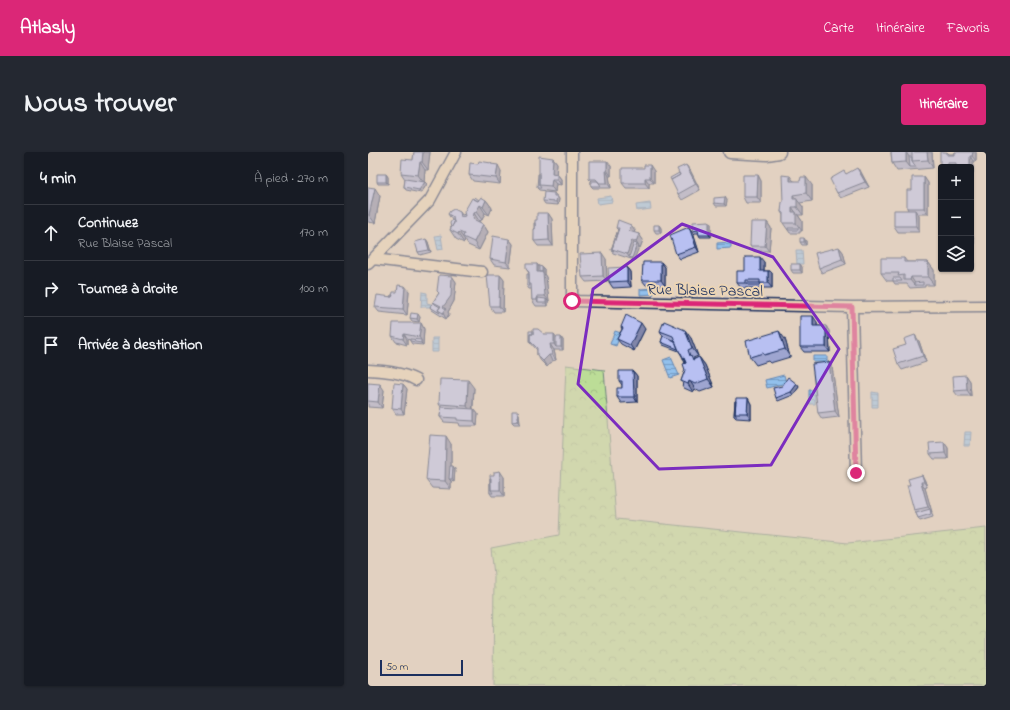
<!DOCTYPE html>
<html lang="fr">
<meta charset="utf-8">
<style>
:root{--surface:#171b24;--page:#242831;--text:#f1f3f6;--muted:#9ea1a6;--line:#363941;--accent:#db2777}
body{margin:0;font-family:"Indie Flower",sans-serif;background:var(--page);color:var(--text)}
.controls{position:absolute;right:12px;top:12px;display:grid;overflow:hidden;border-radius:4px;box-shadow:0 1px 3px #0004}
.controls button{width:36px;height:36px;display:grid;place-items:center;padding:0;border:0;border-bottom:1px solid var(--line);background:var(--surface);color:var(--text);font:20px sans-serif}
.scale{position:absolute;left:12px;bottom:10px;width:83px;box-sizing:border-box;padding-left:4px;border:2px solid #1b2f5e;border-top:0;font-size:11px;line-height:14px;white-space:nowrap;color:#1b2f5e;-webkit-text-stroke:3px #ecd5b5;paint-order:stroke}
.stop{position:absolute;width:12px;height:12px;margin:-9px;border:3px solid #db2777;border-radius:50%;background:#fff}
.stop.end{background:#db2777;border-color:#fff;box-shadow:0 1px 4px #0008}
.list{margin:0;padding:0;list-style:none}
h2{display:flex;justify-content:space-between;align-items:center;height:52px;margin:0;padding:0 16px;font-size:17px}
h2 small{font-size:13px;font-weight:400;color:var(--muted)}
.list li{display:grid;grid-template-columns:26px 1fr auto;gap:12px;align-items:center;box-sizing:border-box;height:56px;padding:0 16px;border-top:1px solid var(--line)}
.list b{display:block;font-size:15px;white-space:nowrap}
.list p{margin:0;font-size:13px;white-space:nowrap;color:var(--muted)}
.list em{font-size:13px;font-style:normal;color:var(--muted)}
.icon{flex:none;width:22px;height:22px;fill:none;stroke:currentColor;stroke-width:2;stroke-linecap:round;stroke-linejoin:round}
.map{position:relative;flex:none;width:618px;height:534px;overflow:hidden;border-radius:4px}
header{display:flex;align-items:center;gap:24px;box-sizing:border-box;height:56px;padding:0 20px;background:var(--accent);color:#fff}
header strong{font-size:19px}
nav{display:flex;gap:22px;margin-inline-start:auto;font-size:14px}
.intro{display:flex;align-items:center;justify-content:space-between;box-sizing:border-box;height:96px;padding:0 24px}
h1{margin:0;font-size:28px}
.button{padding:10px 18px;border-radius:4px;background:var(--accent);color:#fff;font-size:14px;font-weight:700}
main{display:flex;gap:24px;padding:0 24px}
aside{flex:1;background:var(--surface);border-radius:4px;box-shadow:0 1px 3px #0004}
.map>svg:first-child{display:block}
.forest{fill:url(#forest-crowns);stroke:#6c867a}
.water{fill:url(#water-rules);stroke:#6286b3}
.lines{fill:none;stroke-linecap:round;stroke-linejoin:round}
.minor-casing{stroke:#1b2f5e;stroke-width:13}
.tertiary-casing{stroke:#1b2f5e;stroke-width:15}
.minor{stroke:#ecd5b5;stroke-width:10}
.tertiary{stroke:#ecd5b5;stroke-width:12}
.wall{fill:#9ea5d0;stroke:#1b2f5e}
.shaded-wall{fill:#8186a9;stroke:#1b2f5e}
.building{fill:#b8c0f2;stroke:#1b2f5e}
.route{stroke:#db2777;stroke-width:5}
.marked{fill:none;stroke:#7b2cbf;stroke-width:3;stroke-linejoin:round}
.labels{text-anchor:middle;stroke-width:4;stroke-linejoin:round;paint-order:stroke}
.street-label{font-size:16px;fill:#1b2f5e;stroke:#ecd5b5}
</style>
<header>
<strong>Atlasly</strong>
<nav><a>Carte</a><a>Itinéraire</a><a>Favoris</a></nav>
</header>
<div class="intro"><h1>Nous trouver</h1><a class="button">Itinéraire</a></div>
<main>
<aside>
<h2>4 min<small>À pied · 270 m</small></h2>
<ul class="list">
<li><svg class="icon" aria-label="ahead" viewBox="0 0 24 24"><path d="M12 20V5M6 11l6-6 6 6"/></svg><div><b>Continuez</b><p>Rue Blaise Pascal</p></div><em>170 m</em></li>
<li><svg class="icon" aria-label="right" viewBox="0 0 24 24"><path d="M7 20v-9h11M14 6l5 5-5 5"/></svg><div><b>Tournez à droite</b></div><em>100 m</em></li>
<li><svg class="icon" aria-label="arrive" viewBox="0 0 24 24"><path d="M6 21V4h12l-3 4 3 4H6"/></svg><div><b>Arrivée à destination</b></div></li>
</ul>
</aside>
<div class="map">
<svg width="618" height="534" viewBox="0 0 618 534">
<defs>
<pattern id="forest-crowns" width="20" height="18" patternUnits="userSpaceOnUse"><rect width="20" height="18" fill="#bcdd97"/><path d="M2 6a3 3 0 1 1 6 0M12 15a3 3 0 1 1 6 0" fill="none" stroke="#a1be85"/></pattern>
<pattern id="water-rules" width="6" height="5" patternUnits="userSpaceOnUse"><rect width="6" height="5" fill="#92c0ec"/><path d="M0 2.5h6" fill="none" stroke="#769cc2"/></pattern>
</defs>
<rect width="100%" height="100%" fill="#e2d1c1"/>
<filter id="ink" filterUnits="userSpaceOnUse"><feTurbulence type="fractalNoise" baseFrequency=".025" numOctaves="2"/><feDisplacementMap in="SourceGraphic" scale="8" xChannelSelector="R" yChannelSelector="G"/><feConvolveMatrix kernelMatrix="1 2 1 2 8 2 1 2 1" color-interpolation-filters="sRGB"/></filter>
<g filter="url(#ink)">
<path class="forest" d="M198,213l38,5 12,149 232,24 138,-15v158h-493l1,-111 -3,-27 68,-13z"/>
<path class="water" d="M243,44l1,6 -14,2 -1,-6z
M282,51l1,6 -14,2 -1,-6z
M73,83l2,14 -5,1 -3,-14z
M363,90v6l-14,1v-6z
M428,98h6l1,14h-6z
M286,136v6l-14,1v-6z
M54,140l5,1v10l4,1v3h-10z
M247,179l6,2 -5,13 -6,-2z
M64,186h6v14h-6z
M445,204h14v6h-14z
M303,205l8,18 -9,3 -7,-18z
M416,223l2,8 -19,5 -2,-8z
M441,238h6v14h-6z
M504,240l6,1v14h-6z
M597,280h6l-1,14h-6z"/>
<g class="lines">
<defs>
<path id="minor" d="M204,0v149l280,6 134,-1
M5,107l109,13
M0,112l62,-64 26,-48
M484,155l4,166
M0,218c17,1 33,2 48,10"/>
<path id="tertiary" d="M362,0l37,2 12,-2"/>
</defs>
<use href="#minor" class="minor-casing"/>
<use href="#tertiary" class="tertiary-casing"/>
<use href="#minor" class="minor"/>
<use href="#tertiary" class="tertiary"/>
</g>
<path class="wall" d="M46,0h16l-2,18h-3l-1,11 3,3 -6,9 -15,-3 -2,-3 1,-8 -4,-6 12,-13z
M523,0h41l1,16 -36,3 -5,-8z
M579,0l2,2h6v-2h21v9h-3v12h-2v-6h-30v3l-1,-2z
M185,6l4,5 -1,11h1l4,5v6l-5,-1 -1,8 -16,-2 -2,-2 2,-14z
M123,11l1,2 9,6 -1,13 -27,-3 -4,-6 10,-11z
M243,14v10h-2l2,12h-18l-2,-2v-5l-2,-2z
M322,18l10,20 -18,10 -4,-6z
M492,18l9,17 -28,11 -4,-5 9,-19z
M286,19v12h-5v5h-23l-4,-5z
M18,22l2,3v7h-10l-1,-2z
M390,23l3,6v22h-15l-3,-6z
M556,25l4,6v31h-10l1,2v16h-21l-4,-6 14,-16 -1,-2 5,-18z
M426,29l18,4v16l-12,2 3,4v8h-5l4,6v10h-2v2h-10l-7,-10v-8l-2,-3 2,-10z
M0,35l12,9 -5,27 -7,-1z
M186,41l5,6 -1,6 -13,-1 -2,-3z
M111,48h7l6,8 -3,7 -4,-2 -3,7 -3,1v1l4,2 5,8 -9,18 -11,-5 -3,-5 -1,3 -8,-4 -6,-9 1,-2 1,-8 -4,-6 12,-2 2,3 3,-1z
M359,48l-1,6h-10l-2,-3z
M180,61l4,6 1,27h-15l-4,-5 1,-18 2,-3z
M399,70l4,6 -2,23h-15l-4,-5z
M343,72v13h-11l-1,-2v-2h-4l-2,-2z
M263,73l4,5 -1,3 5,1 4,6 -3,8 -2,-1 -4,13 -21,-7 -2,-3 7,-20 -2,-2z
M291,73l2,3v5h-5l-2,-3z
M321,75l4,6 6,19 -19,7 -4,-5z
M603,83l3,3v29h-3z
M58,87l2,3 3,10 -11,3 -2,-3z
M141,87l4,5 -3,23 -16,-2 -4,-6z
M438,89v4h-4l-2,-3z
M471,95l4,5 3,12 -24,9 -3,-5z
M536,106l3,4h21l6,8v15h-9v2l-15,1 -3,-4h-12l-2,-3h-6l-6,-8z
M238,107l1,22 -21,1 -4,-5z
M293,110l4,5v19l-19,-1 -4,-5z
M396,110v9h6l2,2v15h-31l-4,-5 8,-12z
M169,112l2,3h3l2,2v5l2,3 3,24h-1v5h-12l-4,-6v-11h-3l-2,-3 2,-13 -3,-4z
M432,112l2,3v6h-9l-2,-3z
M259,115l3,5 1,15 -18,1 -4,-6z
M132,123l4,5 -1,32h-9l-4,-6z
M84,124l4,6 -2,19 -6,11 1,2 -3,5 -14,-9 -2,-3 9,-14 -2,-2z
M41,139l-2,24 -28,-3 -4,-5 18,-12z
M52,165l-1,5 -7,-1 -2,-3z
M449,170v4h9l3,5 1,21h-26l-4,-5z
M53,171l3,6 -1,16 -11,-1 -2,-3v-1l-3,-1v6l-11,-3 -4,-6z
M253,175l24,2 -11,22 -13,-7 -4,-5 5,-10z
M292,179l31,7 7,18 -5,2 1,1 5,-2 6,8 9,22 -14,5 -5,-3 -2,3 -9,-4 -2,-3 1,-1 -2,-3 4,-11v-7l-2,-5 -4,-7 -16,-6 -2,-3 2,-6z
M176,182l12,3 7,3v10h-9l2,10 -4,1 -5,6 -6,-6 -4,-6v-5l-8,-9z
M417,187l5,18 -20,6 -2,-2 -12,4 -6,-8z
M551,189l7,21 -24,8 -4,-6z
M464,215l7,50 -17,2 -4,-6z
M265,219l4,5v26l-16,1 -4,-6 5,-9v-3l-3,-4z
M598,223l4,6 1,15h-13l-4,-5z
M0,231l16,7 -2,18 -14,-1z
M35,232l4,5 -3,25h-8l-4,-6z
M429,232l2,3 -6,8 -15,6 -2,-3z
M106,236l-1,21h1l4,5 -1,12h-17l-1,-3 -15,-1 -4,-5 1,-10 -2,-3z
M380,246l3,6v15l-15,-1 -2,-2 1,-15z
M151,262l1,10h-6l-2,-2z
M576,290l4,6v11h-14l-4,-5z
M83,292v22l4,3 -1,13 -3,-1v8l-19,-1 -6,-8z
M554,323l3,6 2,6 -2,1 8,29 -13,4 -6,-11 -4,-25z
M136,325v19h-12l-2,-3v-15z"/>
<path class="shaded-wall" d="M55,0h7l-2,18 -6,-8z
M538,0l5,8 -1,7 -4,-5z
M559,0h5l1,16 -5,-8z
M605,0h3v9l-4,-5z
M602,4l3,5v12l-2,-3v-3h-1z
M185,6l4,5 -1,16 -4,-6z
M239,9l4,5v10l-4,-6z
M52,10l5,8 -1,13 -6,-8z
M130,13l3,6 -1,13 -4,-6z
M282,13l4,6v12l-4,-5z
M318,13l4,5 10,20 -4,-6z
M489,16l4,5 8,14 -4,-5z
M238,18l3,6 2,12 -4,-5z
M18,22l2,3v7l-2,-2z
M189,22l4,5v6l-4,-6z
M390,23l3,6v22l-4,-6z
M422,24l6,8 -6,-3z
M438,25l6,8v16l-6,-8z
M556,25l4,6v31l-4,-6z
M277,26l4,5v5l-4,-5z
M184,27l4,5 -1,8 -4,-6z
M57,30l2,2 -6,9 -2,-3z
M7,36l5,8 -5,27 -6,-8z
M425,43l10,12v8l-6,-8 -4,-8z
M189,44l2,3 -1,6 -2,-3z
M357,45l2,3 -1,6 -2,-2z
M118,48l6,8 -3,7 -6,-8z
M112,53l5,8 -3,7 -6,-8z
M424,55l10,14v10l-6,-8 -4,-11z
M547,58l4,6v16l-3,-6z
M106,61l5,8 -1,6 -9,-6z
M180,61l4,6 1,27 -4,-6z
M341,69l2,3v13l-2,-2z
M399,70l4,6 -2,23 -4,-5z
M115,72l5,8 -9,18 -5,-8z
M263,73l4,5 -2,7 -4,-6z
M291,73l2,3v5l-2,-3z
M321,75l4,6 6,19 -3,-5z
M91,80l6,8 -1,3 -6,-9z
M271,82l4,6 -3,8 -4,-6z
M604,83l2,3v29l-3,-4v-26z
M436,86l2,3v4l-2,-3z
M58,87l2,3 3,10 -2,-2z
M141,87l4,5 -3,23 -4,-5z
M264,88l4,6 -7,11 -2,-3z
M269,92l2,3 -5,13 -2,-2z
M471,95l4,5 3,12 -4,-5z
M234,101l4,6 1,22 -4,-5z
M392,105l4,5v11l-4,-2z
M293,110l4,5v19l-4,-6z
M560,110l6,8v15l-6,-8z
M169,112l4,5v6l-4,-3z
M432,112l2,3v6l-2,-3z
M174,115l2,2v5l2,3 3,24 -4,-5 -3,-21z
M259,115l3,5 1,15 -4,-6z
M400,119h2l2,2v15l-4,-5z
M132,123l4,5 -1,32 -4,-6z
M84,124l4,6 -2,19 -6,11 1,2 -3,5 -3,-6v-6z
M543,125l5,8h-2l-4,-5z
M37,134l4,5 -2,24 -4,-6z
M169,144l3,5 -2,2 -1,-3z
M178,147l2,2v5l-2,-3z
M50,162l2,3 -1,5 -2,-3z
M445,164l4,6v9l-4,-5z
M53,171l3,6 -1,16 -2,-2v-3l-2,-3z
M273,171l4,6 -11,22 -4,-6z
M458,174l3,5 1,21 -4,-5z
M317,178l6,8 7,18 -6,-8z
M411,179l6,8 5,18 -5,-8z
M36,182l3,5v6l-4,-6z
M186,182l4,5 -2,8 -2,-3z
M547,183l4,6 7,21 -3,-6z
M193,185l2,3v10l-2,-3z
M182,192l4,6 2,10 -4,-5z
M181,203l3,6 -5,6 -4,-6z
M331,205l6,8 9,22 -6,-8z
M461,210l3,5 7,50 -4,-6z
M265,219l4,5v26l-3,-5z
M598,223l4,6 1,15 -4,-6z
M323,226l-1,3 5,8 -2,3 -5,-8z
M100,228l6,8 -2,26 -5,-8z
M12,232l4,6 -2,18 -4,-6z
M35,232l4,5 -3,25 -3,-5z
M429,232l2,3 -6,8 -2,-3z
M380,246l3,6v15l-4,-6z
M106,257l4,5 -1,12 -3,-5z
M150,259l1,3 1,10 -2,-3z
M78,284l5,8v35h-2l2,2v8l-6,-8z
M576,290l4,6v11l-3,-6z
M85,314l2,3 -1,13 -2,-3z
M132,319l4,6v19l-4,-6z
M554,323l3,6 2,6 -3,-5z
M553,330l4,6 7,24 -4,-5z"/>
<path class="building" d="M46,0h9l-1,10h-2l-2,13 -17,-2 1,-14 11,1z
M523,0h15v10l-14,1z
M544,0h15l1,8 -16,1z
M572,0h7v3h8v-3h18l-1,4h-2v11h-14v-4h-8v4h-7v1h-1z
M171,4l14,2 -1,15 5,1v5h-5l-1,7 -12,-1z
M541,5h3v4l4,6h-6z
M111,9l12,2v1l7,1 -2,13 -27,-3 1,-12 8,1z
M221,9h18v9h-1l1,13h-8l-3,-4h-7z
M276,13h6v13h-5v5h-23v-15h22z
M318,13l10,19 -18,10 -7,-14 9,-5 -3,-6z
M582,14h6v1h-6z
M489,16l8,14 -28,11 -7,-14 14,-8 2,3z
M311,21l1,2 -9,5 -1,-2z
M9,22h9v8h-9z
M170,22h1v11l2,3h-4z
M375,23h15l-1,22h-14z
M414,23l8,1v5h10l1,-4h5v16l-13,2v4h4v8h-5v5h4v11h-13v-10l-2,-1 1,-10h1z
M544,25h12v31h-17v-18h5z
M37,27l20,3 -6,8 -15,-3z
M223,29h7l3,5h-10z
M0,35l7,1 -6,27h-1z
M176,40l10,1v3h3l-1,6 -13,-1z
M107,45l4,3 -1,1 -4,-2z
M113,45l5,3 -3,7 -3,-2 -4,7 -2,1 -1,6 10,5 -9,18 -11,-5 1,-3 -5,-2 -1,2 -8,-4 4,-7 -1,-6 -5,-3 2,-3 4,-2 6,3 1,5 4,-1 -1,-4 8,-14 6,3z
M357,45l-1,7 -10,-1v-5z
M526,58h21l1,16h-22z
M169,61h11l1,27 -15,1v-12h1v-9h2z
M84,68l2,1v2l-3,5 -1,-5z
M250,68l13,5 -2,6 10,3 -3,8 -4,-2 -5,14 -15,-5 7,-21h-3z
M341,69v14h-10l-1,-5 -5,1v-9z
M383,70h16l-2,24h-15z
M166,71h1v6h-1z
M286,73h5v5h-5z
M321,75l7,20 -20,7 -6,-19z
M420,76h10v2h-10z
M250,78l-6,19 2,2 -3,-1z
M125,84l16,3 -3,23 -16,-3z
M432,86h4v4h-4z
M58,87l3,11 -11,2 -3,-10z
M266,91l3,1 -5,14 -3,-1z
M471,95l3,12 -23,9 -4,-15z
M234,101l1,23 -21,1 -2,-23z
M377,105h15v14h8v12h-8v-3h-14v3h-9v-12h8z
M513,106h23v4h24v15h-17l-1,3h-6v-5l-6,1 1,-3h-18z
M275,110h18v18h-19z
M158,112h11v8h6l2,24h-8v4h-5l-1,-16h-2v-12l-3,-3z
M423,112h9v6h-9z
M171,114l3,1v5h-3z
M259,115v14l-18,1 -1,-14z
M159,122h2v10l1,2h-3z
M71,123l13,1 -1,20 -8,11 3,2 -3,4 -5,-3 3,-4 -8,-4 6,-9 -2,-2z
M119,123h13l-1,31h-9z
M525,126h7l2,3h-9z
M555,130v3h-9v-2z
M379,131h13l1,2h-13z
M30,133l7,1 -2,23 -28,-2 2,-12 15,2 1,-5h4z
M23,143h2l-1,2h-2z
M170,146l8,1v4h-8z
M66,150l1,2 5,3 -2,3 2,3 -10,-6z
M43,161l7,1 -1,5 -7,-1z
M258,163l15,8 -11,22 -13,-6 6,-11 -2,-1z
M432,164h13v10h13v21h-26z
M296,169l21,9 7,18 -4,2 2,6 1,-1 2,5 6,-3 9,22 -13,5 -6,-3 -1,3 -7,-3 4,-11 -2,-6 3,-1 -5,-10h-1l-7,-17 -13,-5z
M25,171h28l-2,14 -15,-3 -1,5 -11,-3z
M165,177h5l6,5h10v10h-4l2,11h-3l-6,6 -6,-6v-7l-7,-7v-7h3z
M161,179h4v3h-3v7l1,3 -2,-3z
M411,179l6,18 -21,6 -1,-2 -13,4 -4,-16z
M547,183l8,21 -25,8 -5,-15 13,-4 -2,-6z
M295,184l12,5 3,8 -17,-7z
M188,185h5v10h-5z
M42,187l11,1v3l-11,-2z
M315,206h1l2,5h-1z
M461,210l6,49 -17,2 -6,-49z
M251,219h14l1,26h-17v-9h5v-7h-3z
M598,223l1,15 -13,1 -1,-15z
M420,225l9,7 -6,8 -15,6 -3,-10 9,-2z
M72,227l28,1 -1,26 -28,-2z
M0,231l12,1 -2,18 -10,-1z
M26,231l9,1 -2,25 -9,-1z
M368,246h12l-1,15h-12z
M367,249h1l-1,12 2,3h-3z
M73,255l33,2v12l-17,-1v-2l-17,-1z
M144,259h6v10l-6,1z
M62,283l16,1 -1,45 -19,-1z
M576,290l1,11 -15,1 -1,-11z
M82,314h3l-1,13h-3z
M132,319v19h-9l-1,-15h4v-3z
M554,323l2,7h-3l7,25 -14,3 -7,-25h3l-2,-6z
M122,326h1v12l2,3h-3z
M562,357l1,5 -13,4 -2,-5z"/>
</g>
<g class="lines" filter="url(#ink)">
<path class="route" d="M204,149l280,6 4,166"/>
</g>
<path d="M0 0H618V534H0ZM314,72l91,33 66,92 -68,116 -112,4 -81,-85 15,-95z" fill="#e2d1c1" fill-opacity=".55" fill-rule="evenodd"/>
<path class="marked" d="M314,72l91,33 66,92 -68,116 -112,4 -81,-85 15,-95z"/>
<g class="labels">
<g class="street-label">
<text transform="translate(337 137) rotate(1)" y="6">Rue Blaise Pascal</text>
</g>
</g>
</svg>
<div class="controls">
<button>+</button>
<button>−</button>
<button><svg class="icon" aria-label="layers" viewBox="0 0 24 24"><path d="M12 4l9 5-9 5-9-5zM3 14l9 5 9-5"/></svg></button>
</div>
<div class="scale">50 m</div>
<div class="stop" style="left:204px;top:149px"></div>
<div class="stop end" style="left:488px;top:321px"></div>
</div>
</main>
